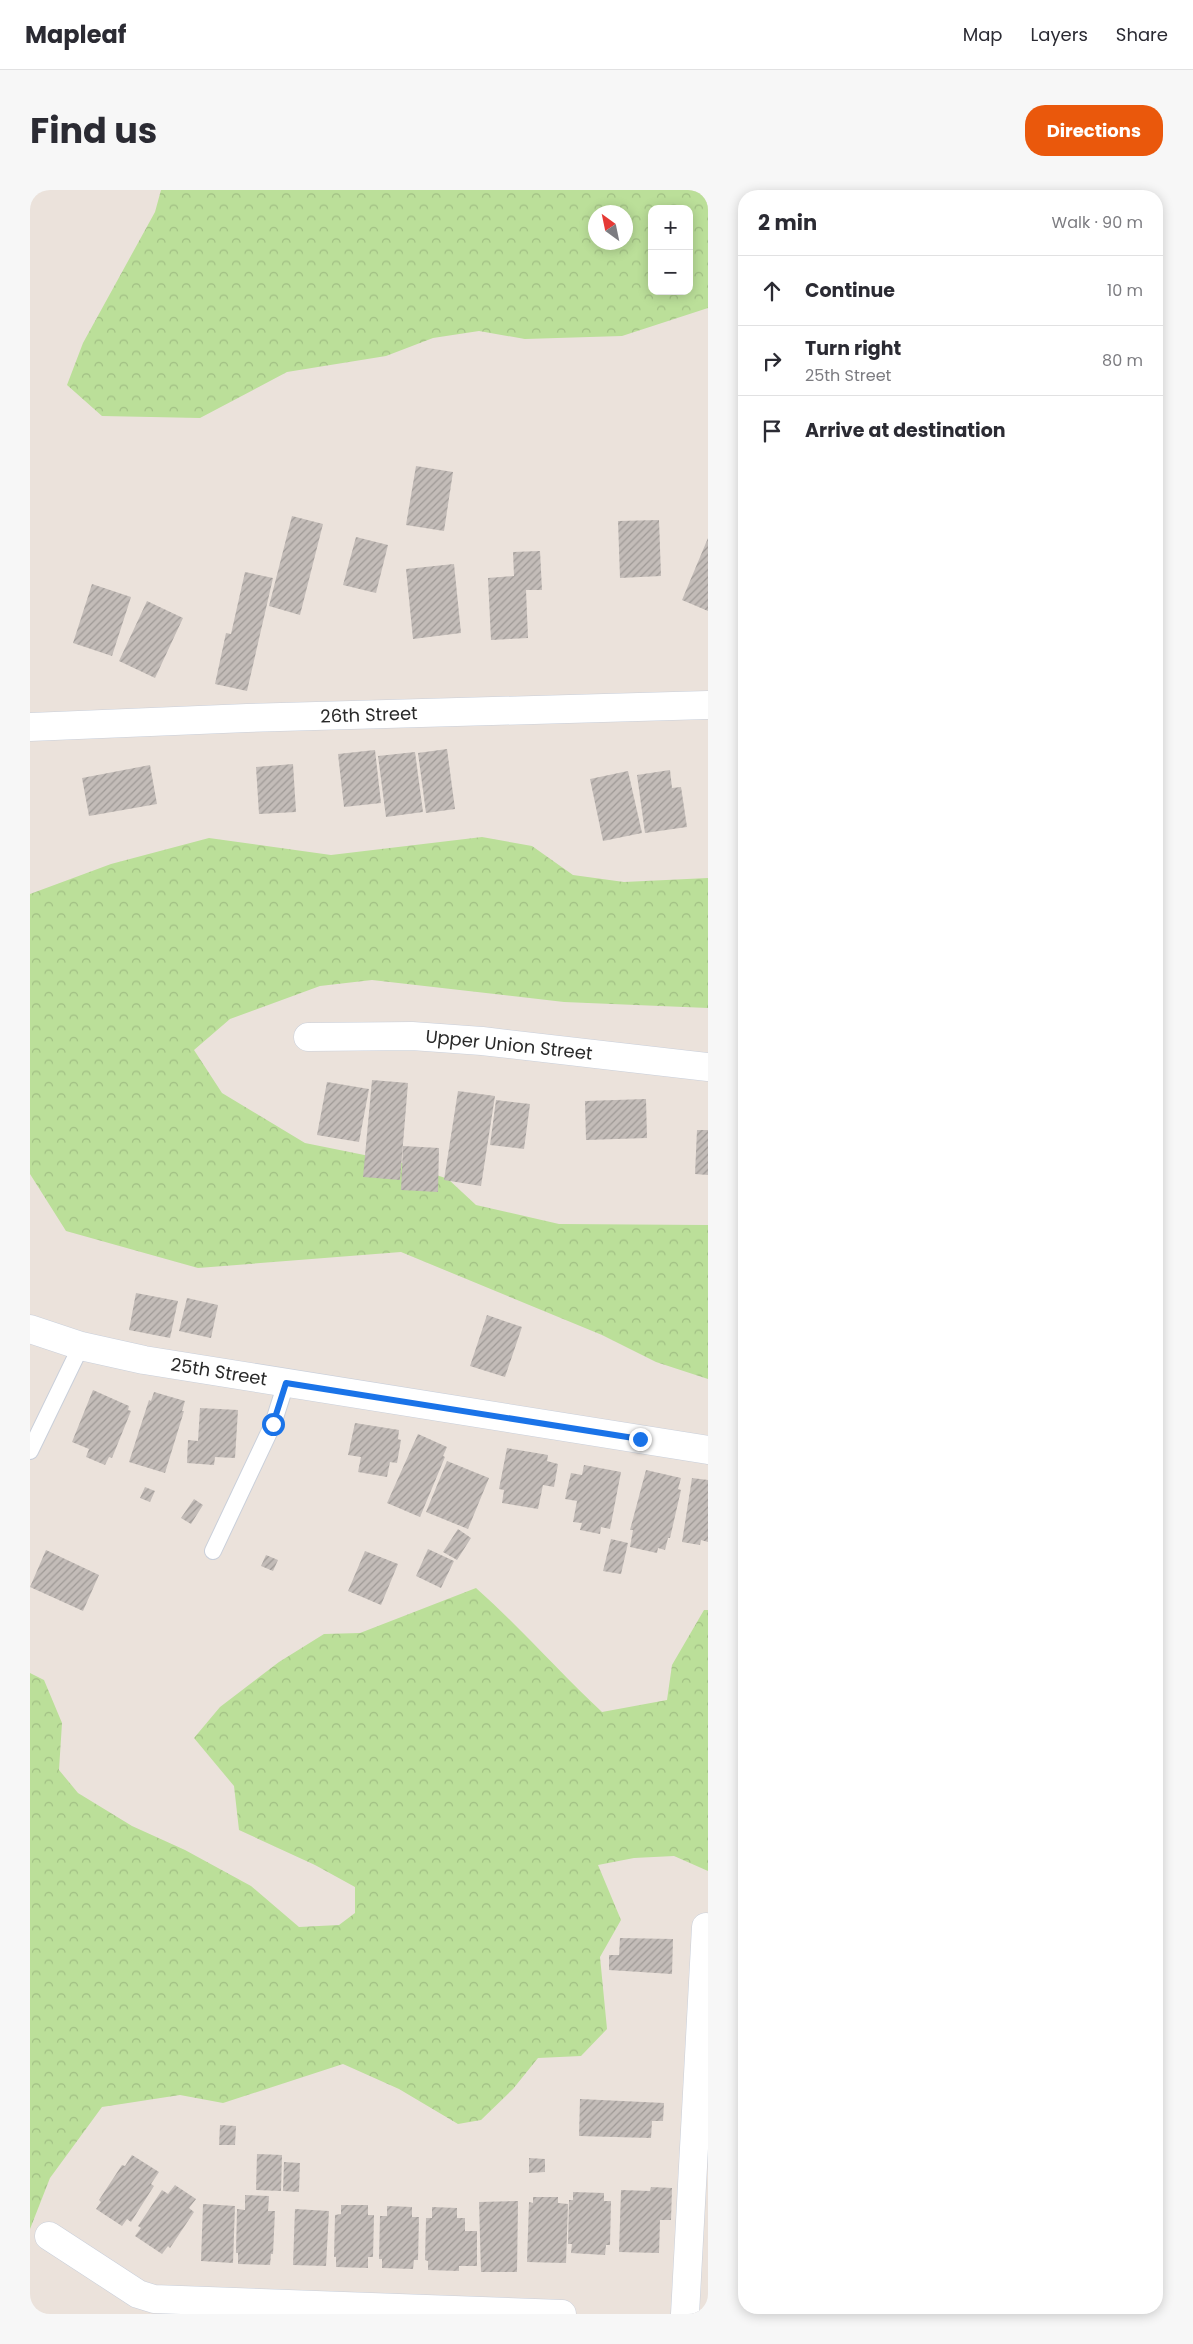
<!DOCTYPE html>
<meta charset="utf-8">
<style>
:root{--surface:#fff;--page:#f7f7f7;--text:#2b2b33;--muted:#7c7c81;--line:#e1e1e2;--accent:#ea580c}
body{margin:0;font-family:Poppins,sans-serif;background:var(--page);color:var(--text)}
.controls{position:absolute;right:15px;top:15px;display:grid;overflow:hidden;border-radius:10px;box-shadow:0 2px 12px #0003}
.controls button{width:45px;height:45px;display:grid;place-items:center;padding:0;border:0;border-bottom:1px solid var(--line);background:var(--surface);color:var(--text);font:25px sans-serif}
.compass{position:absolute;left:558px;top:15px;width:45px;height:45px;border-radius:50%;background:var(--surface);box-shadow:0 2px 12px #0003;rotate:327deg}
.stop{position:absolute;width:15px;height:15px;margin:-11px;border:4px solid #1a73e8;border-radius:50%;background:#fff}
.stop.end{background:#1a73e8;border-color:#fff;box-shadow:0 1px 5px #0008}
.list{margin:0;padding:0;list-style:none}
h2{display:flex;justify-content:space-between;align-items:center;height:65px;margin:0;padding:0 20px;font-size:21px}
h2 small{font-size:16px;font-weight:400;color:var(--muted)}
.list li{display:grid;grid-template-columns:32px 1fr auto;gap:15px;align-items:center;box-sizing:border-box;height:70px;padding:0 20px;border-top:1px solid var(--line)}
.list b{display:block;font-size:19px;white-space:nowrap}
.list p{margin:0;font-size:16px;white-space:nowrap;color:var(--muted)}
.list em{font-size:16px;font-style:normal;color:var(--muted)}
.icon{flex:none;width:28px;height:28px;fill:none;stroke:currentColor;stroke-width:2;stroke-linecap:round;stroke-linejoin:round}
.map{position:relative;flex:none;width:678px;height:2124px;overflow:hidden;border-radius:20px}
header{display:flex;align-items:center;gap:30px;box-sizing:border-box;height:70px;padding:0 25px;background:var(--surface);border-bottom:1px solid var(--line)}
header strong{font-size:24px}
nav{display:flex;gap:28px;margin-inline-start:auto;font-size:18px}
.intro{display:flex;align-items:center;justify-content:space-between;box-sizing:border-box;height:120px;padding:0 30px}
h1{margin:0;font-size:35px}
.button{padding:12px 22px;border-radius:20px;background:var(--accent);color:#fff;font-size:18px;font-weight:700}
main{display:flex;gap:30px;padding:0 30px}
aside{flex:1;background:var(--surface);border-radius:20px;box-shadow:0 2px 12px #0003}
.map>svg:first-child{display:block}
.forest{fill:url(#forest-crowns);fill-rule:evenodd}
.building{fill:url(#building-hatch)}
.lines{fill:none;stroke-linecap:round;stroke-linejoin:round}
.service-casing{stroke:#c9cfda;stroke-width:18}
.minor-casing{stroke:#c9cfda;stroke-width:29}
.service{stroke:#fff;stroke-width:16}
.minor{stroke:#fff;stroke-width:28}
.route{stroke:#1a73e8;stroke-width:6}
.labels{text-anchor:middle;stroke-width:4.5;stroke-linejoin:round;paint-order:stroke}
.street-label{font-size:18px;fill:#292929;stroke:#fff}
</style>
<header>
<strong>Mapleaf</strong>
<nav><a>Map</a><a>Layers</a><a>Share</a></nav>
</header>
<div class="intro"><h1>Find us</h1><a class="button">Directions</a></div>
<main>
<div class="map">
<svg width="678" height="2124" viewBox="0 0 678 2124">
<defs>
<pattern id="forest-crowns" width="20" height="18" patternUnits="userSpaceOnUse" patternTransform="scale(1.25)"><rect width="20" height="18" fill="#bbdf99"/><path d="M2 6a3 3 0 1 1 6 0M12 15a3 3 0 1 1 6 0" fill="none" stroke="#a1bf84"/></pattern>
<pattern id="building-hatch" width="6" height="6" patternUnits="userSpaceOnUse" patternTransform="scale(1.25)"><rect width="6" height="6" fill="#c3bcb8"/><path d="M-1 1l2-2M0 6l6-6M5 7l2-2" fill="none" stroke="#9e9996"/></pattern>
</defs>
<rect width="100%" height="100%" fill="#ebe2db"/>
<path class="forest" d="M131,0h547v118l-86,28 -97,3 -46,-8 -46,7 -47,18 -99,16 -87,46 -98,-2 -35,-31 16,-42 72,-131zM622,19h37v82h-37zM566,22h30v30h-30z
M452,647l50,9 41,29 51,7 84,-4v130l-144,-6 -192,-22 -52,6 -90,33 -36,31 28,43 83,50 94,19 49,17 28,26 83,19 149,1v154l-52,-17 -54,-27 -201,-83 -203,16 -132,-37 -36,-57v-280l81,-30 98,-26 122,17z
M446,1398c44,39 83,84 126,124l65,-12 5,-35 32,-55h4v261l-34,-15 -40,2 -36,7 23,55 -21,37 7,72 -26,27 -43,2 -25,31 -32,31 -23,4 -59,-35 -56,-25 -120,39 -43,-8 -78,12 -52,71 -20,51v-556l14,7 18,43 -3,47 19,23 54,33 53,24 66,36 48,41 40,-2 16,-12v-26l-40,-22 -76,-35 -5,-44 -40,-48 26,-31 59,-45 45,-28 36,-1z"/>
<path class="building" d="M386,276l37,6 -9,59 -38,-6z
M262,326l31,8 -23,91 -31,-9z
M629,330l2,56 -41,2 -2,-57z
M326,347l32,8 -12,48 -33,-8z
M678,348v73l-26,-11z
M510,361l2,39h-16l2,48 -37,2 -3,-62 26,-2 -1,-24z
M424,374l7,69 -48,6 -7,-70z
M215,382l28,6 -26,113 -32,-7 11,-51 5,1z
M62,394l39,13 -19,59 -39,-13z
M117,411l36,17 -28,60 -36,-17z
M417,559l8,60 -29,4 -8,-60z
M345,560l6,53 -37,4 -6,-53z
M385,562l8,60 -37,5 -8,-61z
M263,574l3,48 -37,2 -3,-47z
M120,575l7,39 -68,12 -7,-38z
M640,580l2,18 9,-1 6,40 -42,6 -8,-58z
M598,581l14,62 -39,8 -13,-62z
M342,890l36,3 -8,97 -37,-3z
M297,892l42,7 -10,53 -42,-7z
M428,901l37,5 -14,90 -37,-6z
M616,909l1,39 -61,2 -1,-39z
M466,910l34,4 -6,45 -34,-4z
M667,940h11v45l-13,-1z
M373,956l36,2 -1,44 -37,-2z
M106,1103l42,8 -8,37 -41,-8z
M157,1108l31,7 -7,33 -32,-7z
M457,1125l35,12 -17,50 -35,-11z
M63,1200l36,16 -1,4 3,1 -19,47 -3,-1 -4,8 -19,-8 3,-8 -17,-7z
M124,1202l31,9 -3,10h2l-19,62 -36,-11 20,-62 2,1z
M170,1218l38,2 -3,48 -20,-1 -1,8 -27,-2 1,-23 10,1z
M325,1233l44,7 -1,9 3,1 -4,23 -7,-1 -3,15 -29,-5 3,-15 -13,-2z
M388,1244l29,13 -4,9 2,1 -25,60 -33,-14z
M477,1258l41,7 -1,6 11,3 -4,23 -11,-2 -5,24 -36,-6 2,-13 -5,-1z
M417,1271l42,17 -21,51 -42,-17z
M554,1275l37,7 -11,57 -9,-2 -1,7 -20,-4 2,-7 -9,-1 4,-21 -12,-2 6,-26 11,2z
M616,1280l35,8 -3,11 3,1 -11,48h-2l-3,12 -7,-2 -1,5 -27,-6 3,-17h-3z
M662,1288l16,2v62l-7,-2 -1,5 -18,-3z
M115,1297l10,4 -5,11 -10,-4z
M164,1309l9,6 -12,19 -10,-6z
M428,1339l13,9 -14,22 -14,-8z
M581,1349l17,4 -7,31 -18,-3z
M398,1359l26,12 -13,27 -25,-12z
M16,1360l53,25 -16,36 -53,-24z
M335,1361l33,13 -17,41 -33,-14z
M236,1365l12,5 -5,11 -12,-5z
M590,1748l53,1 -1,35 -63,-4v-15h10z
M550,1909l84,4 -1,18h-11l-1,17 -72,-2z
M190,1935l16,1 -1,19h-16z
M227,1964l25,1 -1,36 -25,-1z
M102,1965l27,17 -8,12 3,2 -23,36 -4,-3 -5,7 -26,-17 5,-7 -2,-2 23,-35 3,1z
M499,1968l16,1v13l-16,1z
M254,1972l16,1 -1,29 -16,-1z
M145,1995l21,14 -7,9 5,4 -24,36 -2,-2 -6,8 -27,-18 6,-8 -3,-2 24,-36 6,4z
M621,1997l21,1 -1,32h-11l-1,33 -40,-1 2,-62 29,1z
M543,2002l31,1v8h7l-1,44h-4l-1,10 -34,-2 1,-9h-4l1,-44h4z
M215,2005l24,1 -1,15h7l-2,43h-2l-1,11 -32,-1v-11h-2l1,-44 8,1z
M503,2007h25v6l10,1 -2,59 -39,-1 2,-60 4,1z
M488,2011l-1,71h-36l-2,-70z
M173,2014l32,2 -2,57 -32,-2z
M311,2015h27v10h6l-1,42h-5v11l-32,-1v-10h-2l1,-42 6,-1z
M357,2016l25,1v10h7l-1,43h-4l-1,9 -31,-1v-9h-3l1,-43h7z
M402,2017l25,1v10h8v13h12v35h-18v5l-31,-1v-9l-3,-1 1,-42h6z
M265,2019l34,2 -3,55 -33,-1z"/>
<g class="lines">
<defs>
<path id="service" d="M0,1261l51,-105
M183,1361l60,-127 13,-41"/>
<path id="minor" d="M0,537l217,-9 461,-13
M278,847l104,-1 70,5 226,26
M0,1139l51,17 63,14 564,90
M19,2046l89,58 16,5 408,15
M655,2124l21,-387"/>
</defs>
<use href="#service" class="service-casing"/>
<use href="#minor" class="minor-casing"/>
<use href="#service" class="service"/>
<use href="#minor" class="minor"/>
</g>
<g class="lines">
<path class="route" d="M243,1234l13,-41 354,56"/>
</g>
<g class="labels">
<g class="street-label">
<text transform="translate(339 525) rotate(-2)" y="6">26th Street</text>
<text transform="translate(479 855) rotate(6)" y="6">Upper Union Street</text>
<text transform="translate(189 1182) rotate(9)" y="6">25th Street</text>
</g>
</g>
</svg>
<div class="controls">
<button>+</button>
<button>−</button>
</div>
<svg class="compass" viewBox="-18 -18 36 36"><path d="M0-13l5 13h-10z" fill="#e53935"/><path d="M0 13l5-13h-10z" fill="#7c7c81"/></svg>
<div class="stop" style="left:243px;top:1234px"></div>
<div class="stop end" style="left:610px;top:1249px"></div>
</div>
<aside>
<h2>2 min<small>Walk · 90 m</small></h2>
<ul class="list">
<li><svg class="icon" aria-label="ahead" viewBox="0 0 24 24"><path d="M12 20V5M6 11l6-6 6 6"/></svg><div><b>Continue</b></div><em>10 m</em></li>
<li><svg class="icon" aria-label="right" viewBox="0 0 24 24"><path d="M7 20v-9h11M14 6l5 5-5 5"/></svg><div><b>Turn right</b><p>25th Street</p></div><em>80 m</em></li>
<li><svg class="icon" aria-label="arrive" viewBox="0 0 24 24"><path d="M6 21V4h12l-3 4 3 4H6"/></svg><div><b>Arrive at destination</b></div></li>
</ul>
</aside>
</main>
